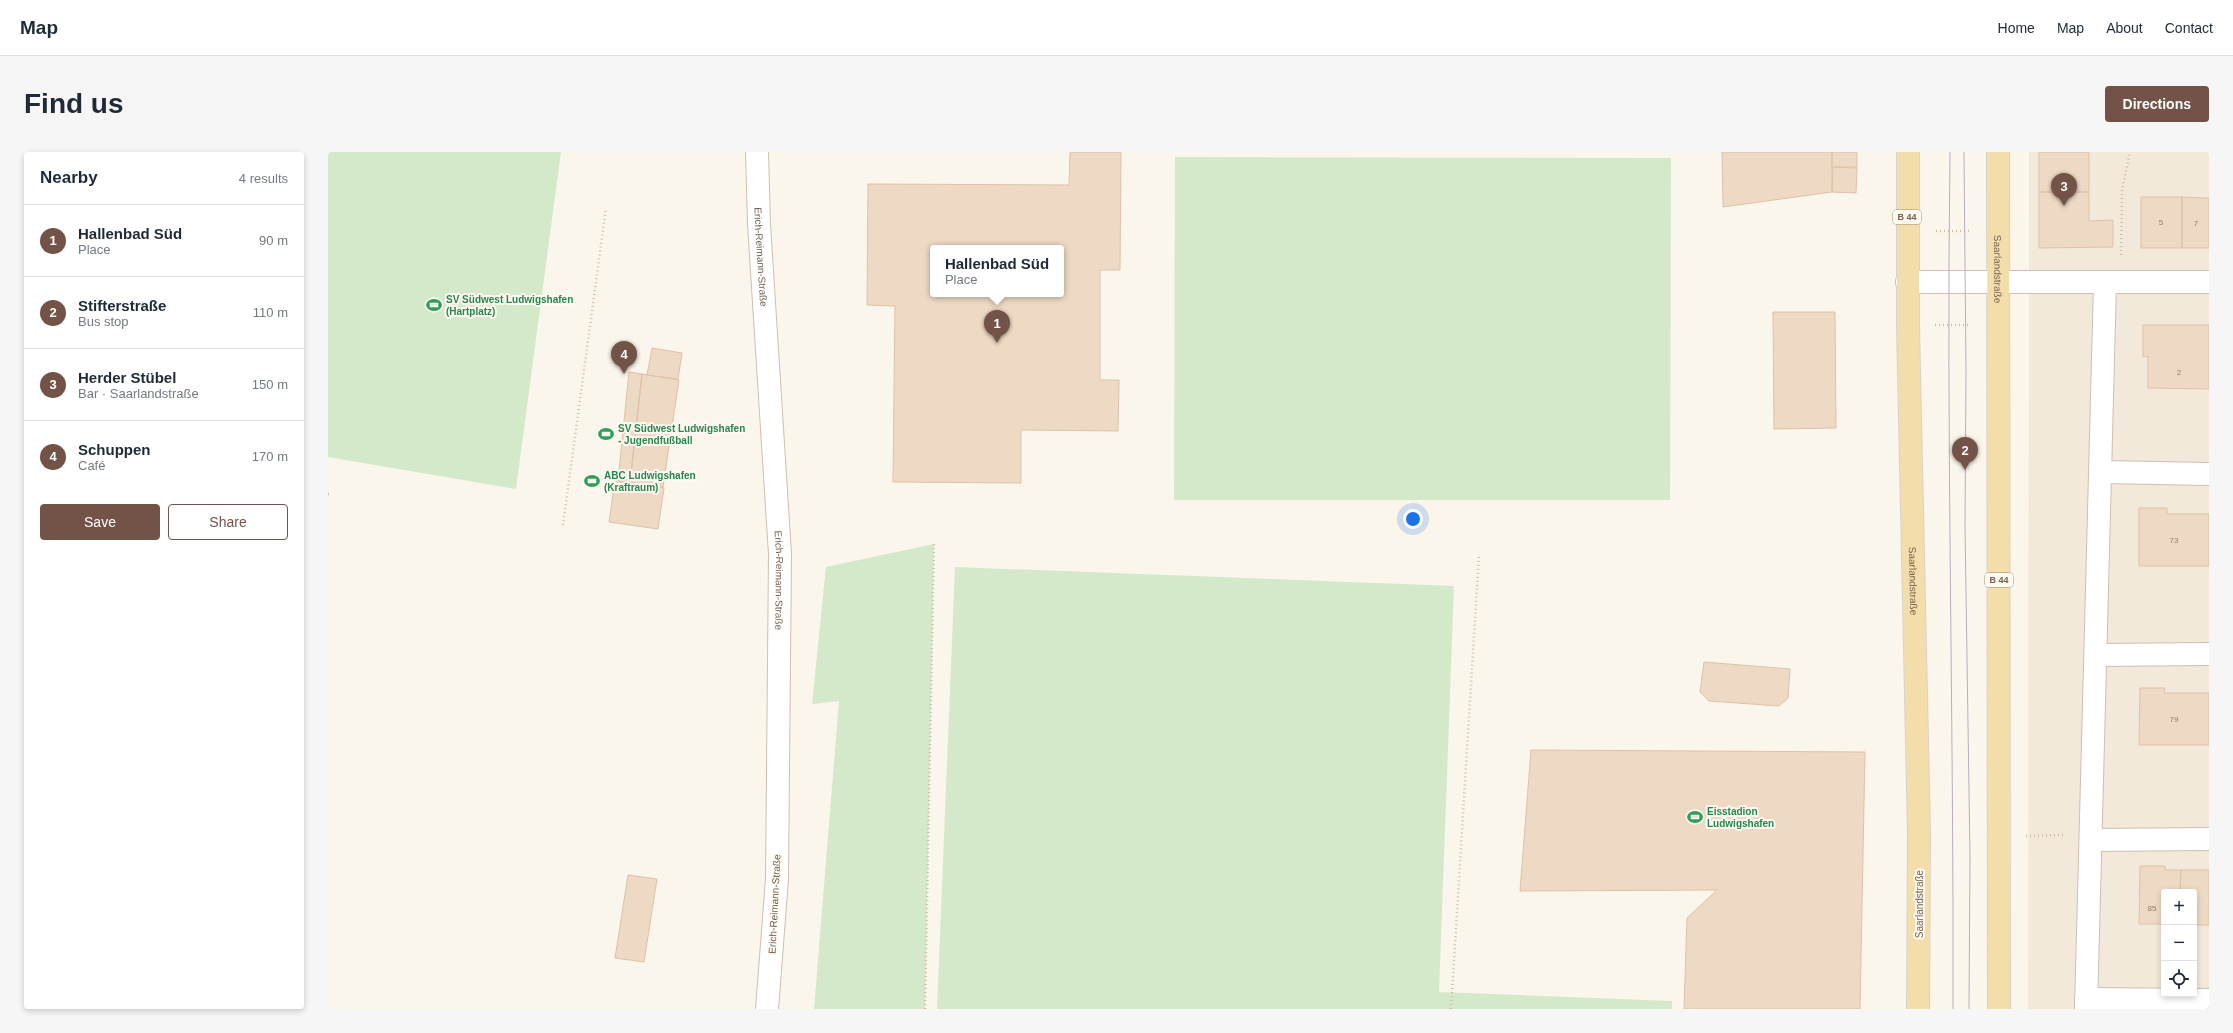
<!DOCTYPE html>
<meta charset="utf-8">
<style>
:root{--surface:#fff;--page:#f6f6f7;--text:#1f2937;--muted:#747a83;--line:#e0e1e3;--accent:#735248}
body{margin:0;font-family:Helvetica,sans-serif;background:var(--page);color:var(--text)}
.controls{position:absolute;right:12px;bottom:12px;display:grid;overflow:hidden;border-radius:4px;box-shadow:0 2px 6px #0003}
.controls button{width:36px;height:36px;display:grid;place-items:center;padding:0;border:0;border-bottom:1px solid var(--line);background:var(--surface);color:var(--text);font:20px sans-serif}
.you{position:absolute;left:1085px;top:367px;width:14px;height:14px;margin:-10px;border:3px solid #fff;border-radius:50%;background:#1a73e8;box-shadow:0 0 0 6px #1a73e833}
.badge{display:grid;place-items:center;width:26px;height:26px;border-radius:50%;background:var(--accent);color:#fff;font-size:13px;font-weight:700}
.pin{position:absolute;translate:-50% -33px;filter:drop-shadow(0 1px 2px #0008)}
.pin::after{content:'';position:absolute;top:21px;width:14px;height:12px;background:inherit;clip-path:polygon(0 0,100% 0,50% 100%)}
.popup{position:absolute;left:602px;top:93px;width:134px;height:52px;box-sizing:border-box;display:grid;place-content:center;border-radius:4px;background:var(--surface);filter:drop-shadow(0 1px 3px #0005);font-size:13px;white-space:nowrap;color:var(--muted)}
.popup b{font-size:15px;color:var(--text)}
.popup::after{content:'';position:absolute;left:50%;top:100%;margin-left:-8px;border:8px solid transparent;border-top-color:var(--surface)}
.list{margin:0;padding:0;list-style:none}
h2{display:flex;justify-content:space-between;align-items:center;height:52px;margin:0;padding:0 16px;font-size:17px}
h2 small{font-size:13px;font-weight:400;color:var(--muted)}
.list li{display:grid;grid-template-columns:26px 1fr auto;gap:12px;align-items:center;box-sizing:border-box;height:72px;padding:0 16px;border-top:1px solid var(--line)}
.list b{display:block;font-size:15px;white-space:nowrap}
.list p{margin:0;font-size:13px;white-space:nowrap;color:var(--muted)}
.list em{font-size:13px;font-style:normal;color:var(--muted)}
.actions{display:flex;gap:8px;padding:12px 16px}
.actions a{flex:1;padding:9px 0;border:1px solid var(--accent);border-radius:4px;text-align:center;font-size:14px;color:var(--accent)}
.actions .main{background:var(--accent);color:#fff}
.icon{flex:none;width:22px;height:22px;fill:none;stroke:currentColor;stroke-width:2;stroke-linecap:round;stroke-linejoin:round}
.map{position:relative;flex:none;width:1881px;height:857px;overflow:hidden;border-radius:4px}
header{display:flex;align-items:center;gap:24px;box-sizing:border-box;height:56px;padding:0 20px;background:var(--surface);border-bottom:1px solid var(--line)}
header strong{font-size:19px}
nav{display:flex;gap:22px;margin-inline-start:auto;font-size:14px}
.intro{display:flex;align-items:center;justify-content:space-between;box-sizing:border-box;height:96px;padding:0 24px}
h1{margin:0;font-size:28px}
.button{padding:10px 18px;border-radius:4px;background:var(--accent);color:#fff;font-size:14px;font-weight:700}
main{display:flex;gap:24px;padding:0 24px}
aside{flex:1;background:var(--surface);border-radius:4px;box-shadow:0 2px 6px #0003}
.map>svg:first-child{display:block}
.residential{fill:#f2e9da;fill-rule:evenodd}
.green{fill:#d4e8ca}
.building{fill:#eed9c5;stroke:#dfc1a7;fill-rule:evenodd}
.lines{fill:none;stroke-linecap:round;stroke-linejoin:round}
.minor-casing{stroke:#cdbfb2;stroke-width:24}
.major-casing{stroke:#d8d2ce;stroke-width:24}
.path{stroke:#d3bca8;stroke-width:2.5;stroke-dasharray:1 3;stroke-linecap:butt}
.minor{stroke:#fff;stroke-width:22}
.major{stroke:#f3deab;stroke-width:22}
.tram{stroke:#bba9c5;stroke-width:1}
.labels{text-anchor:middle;stroke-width:4;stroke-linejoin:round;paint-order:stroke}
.number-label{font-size:8px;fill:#927e6d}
.shield{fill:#fefaf2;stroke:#9d8e81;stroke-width:1}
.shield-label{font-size:9px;font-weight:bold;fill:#746050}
.street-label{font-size:10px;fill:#746050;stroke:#fefaf2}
.leisure-label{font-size:10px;font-weight:bold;fill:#27864d;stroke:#fefaf2;text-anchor:start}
</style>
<header>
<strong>Map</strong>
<nav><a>Home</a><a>Map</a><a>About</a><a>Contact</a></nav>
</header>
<div class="intro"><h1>Find us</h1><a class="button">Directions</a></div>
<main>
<aside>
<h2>Nearby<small>4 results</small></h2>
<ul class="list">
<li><span class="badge">1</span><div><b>Hallenbad Süd</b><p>Place</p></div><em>90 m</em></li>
<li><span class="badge">2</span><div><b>Stifterstraße</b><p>Bus stop</p></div><em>110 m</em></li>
<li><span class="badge">3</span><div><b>Herder Stübel</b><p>Bar · Saarlandstraße</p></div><em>150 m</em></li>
<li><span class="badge">4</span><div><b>Schuppen</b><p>Café</p></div><em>170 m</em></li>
</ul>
<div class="actions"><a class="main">Save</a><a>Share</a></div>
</aside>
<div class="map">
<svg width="1881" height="857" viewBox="0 0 1881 857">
<rect width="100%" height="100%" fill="#fbf6eb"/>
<path class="residential" d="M1701,0h180v857h-181zM1836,740h30v102h-30z"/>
<path class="green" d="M0,0h233l-45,337 -188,-32z
M847,5l496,1 -1,342h-496z
M606,392l-9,465h-111l25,-308 -27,3 14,-137z
M627,415l499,19 -15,406 233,9v8h-735z"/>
<path class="building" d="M742,0h51l-1,118h-20v110h19l-1,51 -97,-1v53l-128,-1 2,-176 -28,-1 1,-121 201,1zM605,96h128v46h-128z
M1394,0h110v40l-109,15z
M1504,0h25v15h-25z
M1711,0h50v40h-50z
M1505,15l24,1 -1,25 -24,-1z
M1711,40h50v29l24,-1v27l-74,1z
M1813,45h41v51h-41z
M1854,45l27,1v50h-27z
M1445,160h62l1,116 -62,1z
M1815,173h66v64l-61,-1v-32l-5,1z
M324,196l30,5 -4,26 -31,-4z
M301,220l13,2 -12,109 -12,-2z
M314,222l37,6 -16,107 -33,-4z
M287,328l49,8 -6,41 -49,-7z
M1811,356h28v6h42v52h-70z
M1376,510l86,7 -2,29 -9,8 -70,-5 -9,-9z
M1812,536h25l-1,5h45v52h-70z
M1203,598l334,2 -5,257h-176l3,-91 30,-28 -197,1z
M1812,714h25v4h16l-1,22h-16v32h-25z
M1853,718h28v55h-15v-33h-14z
M300,723l29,4 -13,83 -29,-4z"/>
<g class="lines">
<defs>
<g id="minor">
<path id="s1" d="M429,0l2,72 21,330 -3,325 -10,130"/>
<path d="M1579,130h302"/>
<path d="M1773,320l108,2"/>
<path d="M1769,503l112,-1"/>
<path d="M1763,688l118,-1"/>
<path d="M1758,847l123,1"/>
<path d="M1758,857l19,-726"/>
</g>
<g id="major">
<path id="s2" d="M1580,0v173l11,509 -1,175"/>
<path id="s3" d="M1670,0l1,857"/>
</g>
</defs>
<use href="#minor" class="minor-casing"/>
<use href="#major" class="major-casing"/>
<path class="path" d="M1608,79h35
M1793,103l1,-65 8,-38
M1607,173h35
M0,342h2
M235,373l43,-317
M1698,684l37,-1
M597,857l9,-465
M1123,857l28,-454"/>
<use href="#minor" class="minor"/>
<use href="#major" class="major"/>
<path class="tram" d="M1622,0c-4,286 4,571 3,857
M1636,0l2,219 -1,155 5,330 -1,153"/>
</g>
<defs>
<symbol id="stadium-bare" viewBox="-9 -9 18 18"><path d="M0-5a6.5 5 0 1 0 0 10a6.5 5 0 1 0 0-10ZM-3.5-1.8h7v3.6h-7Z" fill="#2e9e5b" stroke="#fefaf2" stroke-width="2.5" paint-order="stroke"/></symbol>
</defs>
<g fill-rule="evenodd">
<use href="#stadium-bare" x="95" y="142" width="22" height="22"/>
<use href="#stadium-bare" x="267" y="271" width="22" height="22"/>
<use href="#stadium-bare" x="253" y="318" width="22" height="22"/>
<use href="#stadium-bare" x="1356" y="654" width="22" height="22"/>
</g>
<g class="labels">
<g class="number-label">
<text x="1833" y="73">5</text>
<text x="1868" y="74">7</text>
<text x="1851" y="223">2</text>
<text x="1846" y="391">73</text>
<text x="1846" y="570">79</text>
<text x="1824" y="759">85</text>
</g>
<g class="shield">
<rect x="1565" y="58" width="28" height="14" rx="3"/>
<rect x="1657" y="421" width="28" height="14" rx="3"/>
</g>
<g class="shield-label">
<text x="1579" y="68">B 44</text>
<text x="1671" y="431">B 44</text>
</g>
<g class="street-label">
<text dy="4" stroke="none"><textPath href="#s1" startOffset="105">Erich-Reimann-Straße</textPath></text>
<text dy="4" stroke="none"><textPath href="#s3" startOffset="117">Saarlandstraße</textPath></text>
<text dy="4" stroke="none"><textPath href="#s1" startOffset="429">Erich-Reimann-Straße</textPath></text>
<text dy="4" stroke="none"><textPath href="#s2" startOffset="429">Saarlandstraße</textPath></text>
<text transform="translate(446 752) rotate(-87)" y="4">Erich-Reimann-Straße</text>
<text transform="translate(1591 752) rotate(-90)" y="4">Saarlandstraße</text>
</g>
<g class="leisure-label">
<text x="118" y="151">SV Südwest Ludwigshafen<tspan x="118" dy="12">(Hartplatz)</tspan></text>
<text x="290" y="280">SV Südwest Ludwigshafen<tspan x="290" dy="12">- Jugendfußball</tspan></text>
<text x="276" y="327">ABC Ludwigshafen<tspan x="276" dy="12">(Kraftraum)</tspan></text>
<text x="1379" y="663">Eisstadion<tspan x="1379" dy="12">Ludwigshafen</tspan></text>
</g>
</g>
</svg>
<div class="controls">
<button>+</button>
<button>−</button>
<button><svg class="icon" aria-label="locate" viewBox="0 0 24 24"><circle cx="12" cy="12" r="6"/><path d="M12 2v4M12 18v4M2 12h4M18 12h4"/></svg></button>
</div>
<div class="you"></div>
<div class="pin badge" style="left:669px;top:191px">1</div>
<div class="popup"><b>Hallenbad Süd</b>Place</div>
<div class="pin badge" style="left:1637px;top:318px">2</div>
<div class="pin badge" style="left:1736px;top:54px">3</div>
<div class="pin badge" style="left:296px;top:222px">4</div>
</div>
</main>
